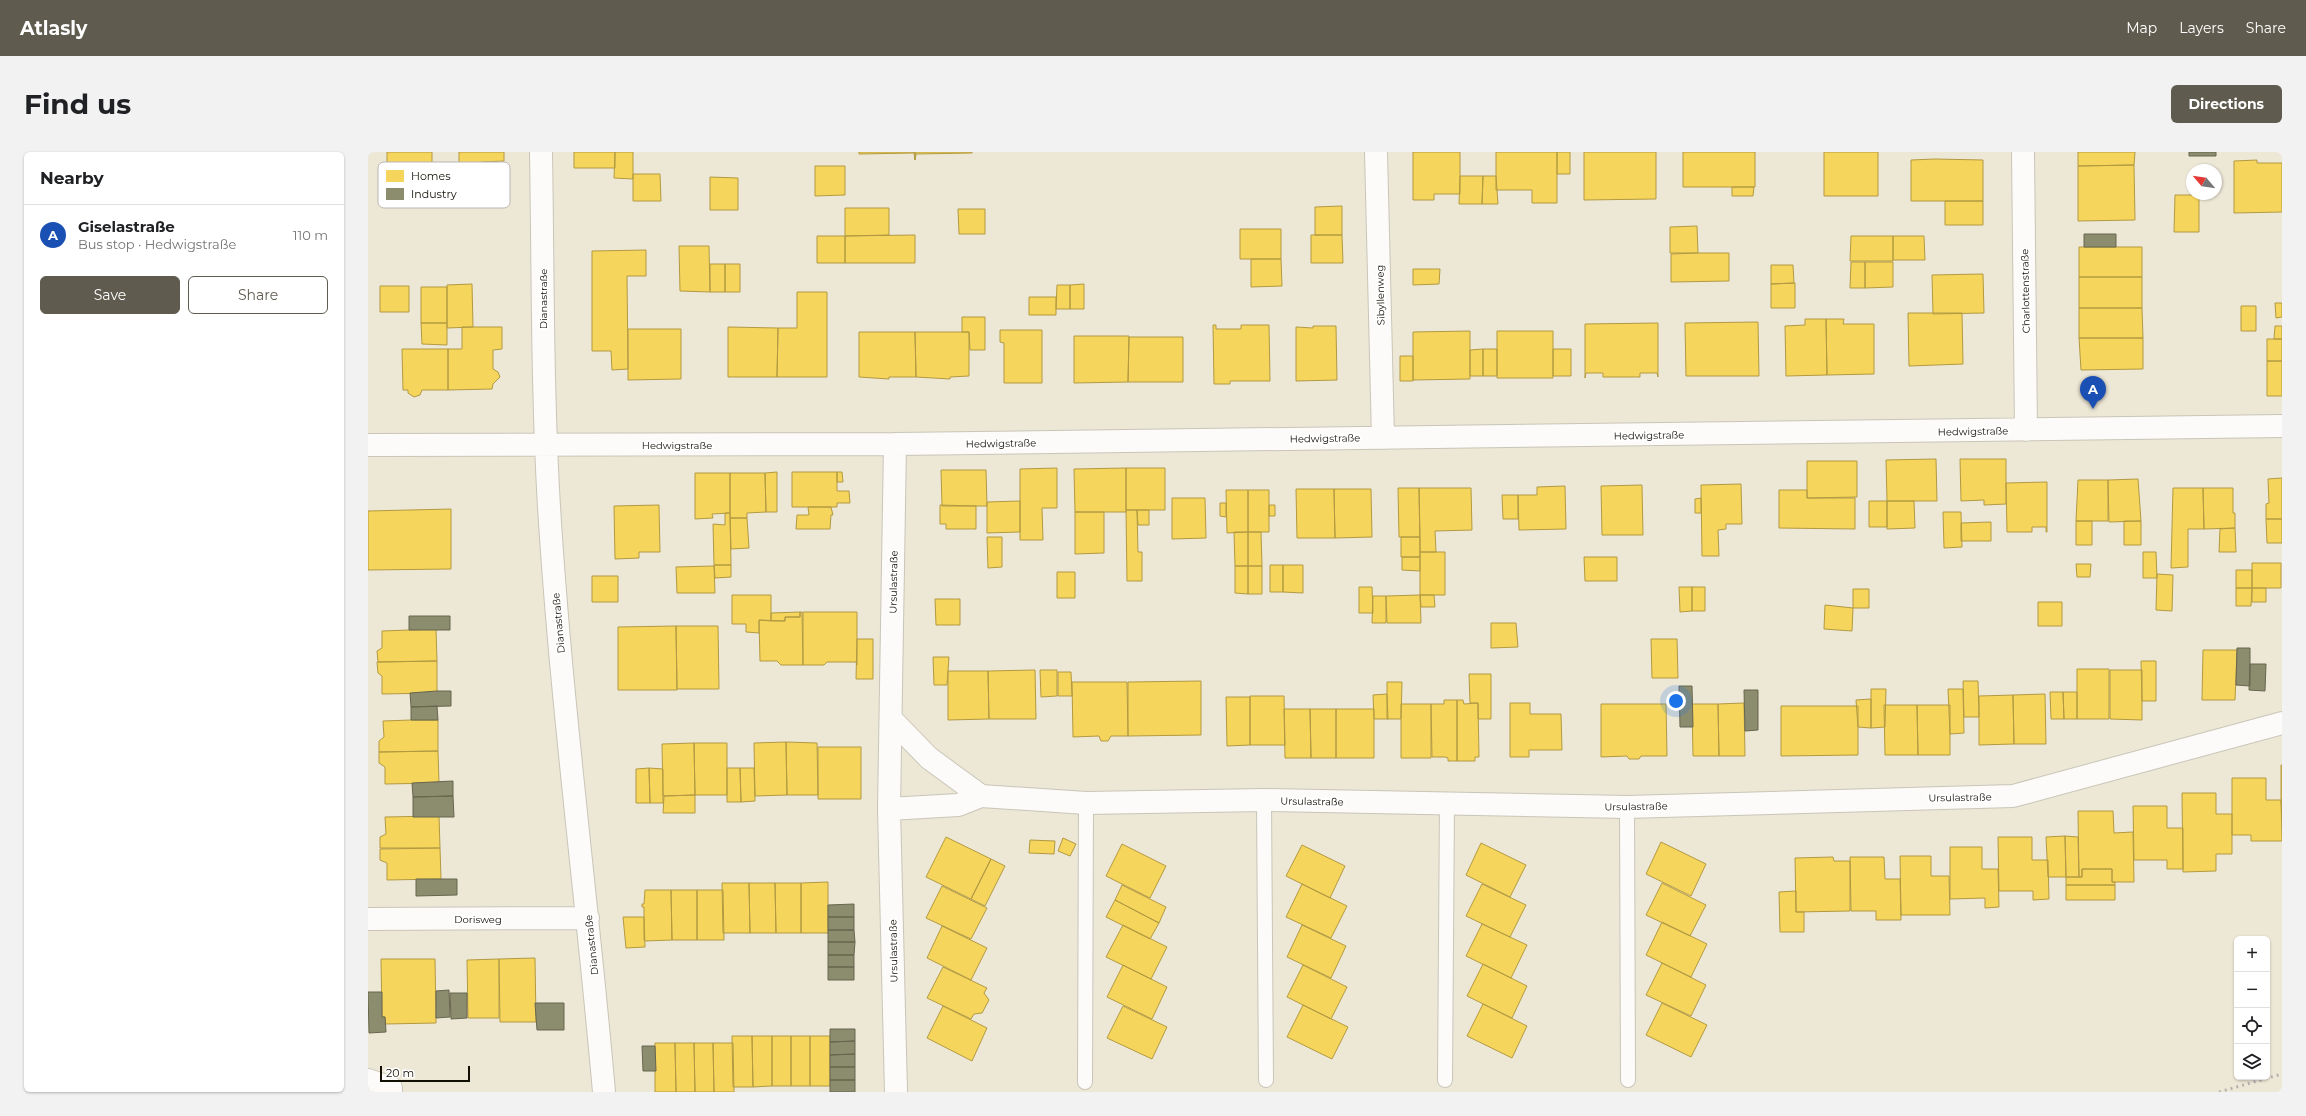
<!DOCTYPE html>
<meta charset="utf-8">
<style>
:root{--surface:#fff;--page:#f2f2f2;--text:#202124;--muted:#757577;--line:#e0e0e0;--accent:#5f5b4e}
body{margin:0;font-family:Montserrat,sans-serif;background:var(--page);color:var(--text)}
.controls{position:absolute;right:12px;bottom:12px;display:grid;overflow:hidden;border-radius:6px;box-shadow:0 1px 3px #0004}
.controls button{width:36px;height:36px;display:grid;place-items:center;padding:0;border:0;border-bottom:1px solid var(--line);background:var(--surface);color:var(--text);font:20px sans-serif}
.compass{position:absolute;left:1818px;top:12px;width:36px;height:36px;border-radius:50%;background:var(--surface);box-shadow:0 1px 3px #0004;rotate:299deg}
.scale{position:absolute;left:12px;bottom:10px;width:90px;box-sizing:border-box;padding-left:4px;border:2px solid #120f05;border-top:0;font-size:11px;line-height:14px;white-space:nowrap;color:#120f05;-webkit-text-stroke:3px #fff;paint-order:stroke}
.you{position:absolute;left:1308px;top:549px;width:14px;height:14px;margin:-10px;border:3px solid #fff;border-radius:50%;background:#1a73e8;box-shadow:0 0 0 6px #1a73e833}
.badge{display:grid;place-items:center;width:26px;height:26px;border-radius:50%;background:var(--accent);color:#fff;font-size:13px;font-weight:700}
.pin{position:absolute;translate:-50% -33px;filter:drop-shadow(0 1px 2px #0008)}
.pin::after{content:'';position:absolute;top:21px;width:14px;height:12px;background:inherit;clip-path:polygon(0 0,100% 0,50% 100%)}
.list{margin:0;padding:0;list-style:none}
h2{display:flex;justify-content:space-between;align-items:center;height:52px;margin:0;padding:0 16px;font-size:17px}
h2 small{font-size:13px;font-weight:400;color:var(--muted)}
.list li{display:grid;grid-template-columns:26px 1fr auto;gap:12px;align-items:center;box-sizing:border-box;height:60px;padding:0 16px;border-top:1px solid var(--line)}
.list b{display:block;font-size:15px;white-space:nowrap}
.list p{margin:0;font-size:13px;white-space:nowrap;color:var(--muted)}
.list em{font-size:13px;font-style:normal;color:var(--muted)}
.actions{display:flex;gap:8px;padding:12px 16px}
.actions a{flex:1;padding:9px 0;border:1px solid var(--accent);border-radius:6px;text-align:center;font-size:14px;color:var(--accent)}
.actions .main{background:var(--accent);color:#fff}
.icon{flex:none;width:22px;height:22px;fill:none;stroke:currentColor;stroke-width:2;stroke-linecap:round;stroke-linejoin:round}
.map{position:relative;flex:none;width:1914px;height:940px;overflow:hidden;border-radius:6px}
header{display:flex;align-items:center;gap:24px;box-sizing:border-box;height:56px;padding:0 20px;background:var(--accent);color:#fff}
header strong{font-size:19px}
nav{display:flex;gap:22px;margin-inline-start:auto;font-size:14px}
.intro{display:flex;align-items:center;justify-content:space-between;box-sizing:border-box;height:96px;padding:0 24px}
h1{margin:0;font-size:28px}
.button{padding:10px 18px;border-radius:6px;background:var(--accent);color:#fff;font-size:14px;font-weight:700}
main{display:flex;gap:24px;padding:0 24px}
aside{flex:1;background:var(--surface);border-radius:6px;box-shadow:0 1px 3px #0004}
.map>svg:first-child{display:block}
.homes{fill:#f6d55c;stroke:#b29a42}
.industry{fill:#8c8c6e;stroke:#67664e}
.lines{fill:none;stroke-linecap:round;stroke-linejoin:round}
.service-casing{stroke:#c9c5b8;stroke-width:16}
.minor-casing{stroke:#c9c5b8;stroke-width:24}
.service{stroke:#fcfbf9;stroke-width:14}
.minor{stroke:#fcfbf9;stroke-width:22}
.rail{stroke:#b5b3af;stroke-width:3;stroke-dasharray:2 4;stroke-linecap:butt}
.labels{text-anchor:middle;stroke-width:4;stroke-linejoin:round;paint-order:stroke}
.street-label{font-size:10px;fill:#120f05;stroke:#fff}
.key{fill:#fff;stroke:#b8b7b4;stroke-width:1}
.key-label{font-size:11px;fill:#120f05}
</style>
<header>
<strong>Atlasly</strong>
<nav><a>Map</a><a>Layers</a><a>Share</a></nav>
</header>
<div class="intro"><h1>Find us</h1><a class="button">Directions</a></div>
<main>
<aside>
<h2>Nearby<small></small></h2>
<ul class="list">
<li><span class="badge" style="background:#1a4fb4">A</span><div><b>Giselastraße</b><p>Bus stop · Hedwigstraße</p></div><em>110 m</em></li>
</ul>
<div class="actions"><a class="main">Save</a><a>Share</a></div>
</aside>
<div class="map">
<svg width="1914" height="940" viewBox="0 0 1914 940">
<rect width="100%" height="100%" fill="#ede7d6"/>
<path class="homes" d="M19,0h45v17l-45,-1z
M91,0h45v9l-23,1 -1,13h-21z
M206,0h41v16h-41z
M247,0h18v27l-19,-1z
M491,0h56v8l-1,-7 -55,1z
M547,0h57v1l-56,1 -1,6z
M1045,0h47v42h-26v6h-21z
M1128,0h61v51h-25v-13h-36z
M1189,0h13v22h-13z
M1216,0h72v47l-72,1z
M1315,0h72v35h-72z
M1456,0h54v44h-54z
M1710,0h57l-1,13 -56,1z
M1567,7l48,1v41h-72v-41z
M1889,8v3h25v49l-48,1v-52z
M1766,13l1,55 -57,1v-55z
M447,14h30v29l-30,1z
M265,22h27l1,27h-28z
M1092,24h23l-1,28h-23z
M1115,24h13l2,28h-16z
M342,25l28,1v32h-28z
M1364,35h22l-1,9h-21z
M1807,43h24v37h-25z
M1577,49h38v24h-38z
M974,54v29h-27v-28z
M477,56h44v27l-44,1z
M590,57h27v25h-26z
M1329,74l1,27h-28v-26z
M872,77h41v30h-41z
M547,83v28h-70v-27z
M943,83h31l1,28h-32z
M449,84h28v27h-28z
M1483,84h42v25h-43z
M1525,84h31l1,24h-32z
M311,94h30l1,46 -30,-1z
M1711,95h63v30h-63z
M278,98v26h-19l1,93 -16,1 -1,-19h-19v-100z
M1330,101h31v28l-58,1v-28z
M883,107h30l1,27 -31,1z
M1483,110h14v26h-15z
M1497,110h28v25l-28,1z
M342,112h15v28h-15z
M357,112h15v28h-15z
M1403,113h22l1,18 -23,1z
M1045,117h27l-1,15 -26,1z
M1615,122l1,39 -51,1 -1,-39z
M1711,125h63v31h-63z
M1427,131v25h-24v-24z
M104,132l1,43 -26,1v-43z
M716,132v25h-14v-24z
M689,133h13v24h-14z
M12,134h29v26h-29z
M53,135h26v36h-26z
M429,140h30v85h-50l1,-49h19z
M661,145h27v18h-27z
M1907,151h7v14l-6,1z
M1873,154h15v25h-15z
M1711,156h63l1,30h-64z
M1540,161h54l1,51 -54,2z
M594,165h23v33h-15l-1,-18h-7z
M1437,167h21l1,56 -41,1 -1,-50 20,-1z
M1458,167h18l-1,5h31v50l-47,1z
M1390,170l1,54h-73l-1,-53z
M53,171h26v22l-25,-1z
M1290,171v54l-1,-4h-17v4h-37v-4h-17l-1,5v-54z
M845,173h3v4h25v-4h28l1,56h-40v3h-16z
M945,174h23l1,54 -41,1v-54l17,1z
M1907,174h7v13h-8z
M94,175h40v22l-9,1v19l5,3 2,5 -7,7 -1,5 -44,1v-41h14z
M360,175l50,1 -1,49h-49z
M260,177h53v50l-53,1z
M632,178h42v53h-38v-40l-4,-1z
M1102,179v48l-57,1v-48z
M1129,179h56v47h-56z
M491,180h56l1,45h-27v2l-30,-2z
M547,180h54v44l-19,1v2l-34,-2z
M706,184h55l-1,46 -54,1z
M761,185h54v45h-55z
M1711,186h64v31l-62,1z
M1899,187h15v22h-15z
M34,197h46v41h-26l-2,5 -6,2 -6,-4v-3h-5z
M1115,197h14v27h-14z
M1115,197v27h-13v-26z
M1185,197h18v27h-18z
M1032,204h13v25h-13z
M1899,209h15v35h-15z
M1568,307l1,42h-50l-1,-41z
M1592,307h46v45l-22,1v-5l-23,1z
M1439,309h50v36l-50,1z
M689,316v40h-15l1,32h-23v-71z
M758,316h39v42h-39z
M758,316v44h-51l-1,-43z
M573,318h45l1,36h-45z
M409,320v40h-11l-1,-39z
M424,320h45v19h12l1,12h-13v4h-45z
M469,320h5l1,10h-6z
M327,321h35v40l-18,1 1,4 -18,1z
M362,321h35l1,39 -19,1v5h-17z
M1914,326v41h-16v-15l3,-1 -1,-24z
M1770,327l3,42 -32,1 -1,-42z
M1710,328h30v41h-32z
M1679,330v50h-1v-5h-14v5h-25l-1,-49z
M1373,332l1,40h-16v5l-8,1 1,26h-17l-1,-71z
M1274,333l1,50h-41l-1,-49z
M1197,334l1,43 -47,1 -1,-35h19v-8z
M1030,336h21l1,49h-21z
M1051,336h52l1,42 -37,1 1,21h-16z
M1805,336h30l1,41h-16v38l-17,1z
M1835,336h30v25h2v15l-31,1z
M928,337h38l1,49h-38z
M966,337h37l1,48 -37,1z
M858,338h22v42l-21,1z
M880,338h21v42h-21z
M1411,338h28v8h48v31l-76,-1z
M1134,343h16v24h-15z
M804,346h33l1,40 -34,1z
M1333,346v15h-6v-14z
M652,349v31l-33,1v-31z
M1501,349h18v26h-18z
M1519,349h27l1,27 -28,1z
M852,351h6v14l-6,-1z
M291,353l1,47h-21v6l-24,1 -1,-53z
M572,353l36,1v23h-30v-5h-6z
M901,353h6v11h-6z
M440,355h23l2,8h-2l-1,14h-34l1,-14h12z
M83,357v60l-83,1v-59z
M758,358h11l1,42h4v29h-15z
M769,358h12v15h-11z
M707,360h29v41l-29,1z
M1575,360h18l1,35 -18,1z
M357,361h5l1,52h-17l-1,-41 12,1z
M362,366h17l2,30 -18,1z
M1898,367h16v24h-15z
M1708,369h16v24h-16z
M1756,369h17v24h-17z
M1623,370v19h-30v-18z
M1867,376l1,24h-17l1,-23z
M866,380h14v34h-13z
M880,380h13l1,34h-14z
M619,385h15v30l-14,1z
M1033,385h19v20h-19z
M1052,400h25v43h-25z
M1775,400h13l1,26h-14z
M1034,405h18v14l-18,-1z
M1216,405h33v24h-32z
M1884,411h29v25h-29z
M1708,412h15l-1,13h-13z
M363,413v12l-16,1 -1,-13z
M902,413h13v27h-13z
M915,413h20v28l-20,-1z
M346,414l1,27h-38l-1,-26z
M867,414h13v28l-13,-1z
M880,414h14v28h-14z
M1868,418h16v18h-16z
M689,420h18v26h-18z
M1789,422l16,1 -1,36 -16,-1z
M224,424h26v26h-26z
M991,435h13l1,26h-14z
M1311,435h13v24l-12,1z
M1324,435h13v24h-13z
M1868,436h16l-1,18h-15z
M1884,436h14v14h-14z
M1485,437h16v19h-16z
M364,443h39v26l-12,-1v13l-13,-1v-8h-14z
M1052,443h14l1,12h-14z
M1052,443l1,28h-34l-1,-27z
M1005,444h13v27h-14z
M567,447h25v26h-24z
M1670,450h24v24h-24z
M1457,453l28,3 -1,23 -28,-2z
M432,460h2l1,53h-22l-4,-4h-17l-1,-41 26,1v-4h15z
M432,460v5h-15v4h-14v-8z
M435,460h54v53l-1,-3h-29l-3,3h-21z
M1123,471h25l2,24 -27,1z
M308,474h42l1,63h-42z
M308,474l1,64h-59v-63z
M68,477l1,32 -59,1 -1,-11 5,-3v-17z
M489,487h16v40h-17z
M1283,487h26l1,39h-26z
M1835,498h34l-2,50h-33z
M565,505h16l-2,28h-13z
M69,509v32l-55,1v-18l-4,-3 -1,-11z
M1773,509h15v40h-14z
M1709,517h32v50h-32z
M667,518l1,49h-47l-1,-48z
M672,518h17v26l-16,1z
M1742,518h32v50l-32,-1z
M580,519h40l1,48 -41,1z
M690,520h13l1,24h-14z
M1101,522h22v45h-13v-16h-8z
M833,529v54l-73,1v-54z
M1595,529h15l1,36h-15z
M704,530h55l1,54h-17l-3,5h-7l-2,-5 -26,1z
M1019,530h15l-1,37h-14z
M1503,537h15l-1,38 -14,1z
M1580,537h15l1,44 -14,1z
M1682,540h13l1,27h-13z
M1695,540h14v27h-13z
M1019,542l1,25h-14l-1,-24z
M1677,542l1,50h-32l-1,-49z
M1645,543l1,49 -35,1v-49z
M882,544h34l1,49h-35z
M858,545h24v48l-23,1z
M1503,547v29l-13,-1 -2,-27z
M1076,548h13v61h-9v-3l-3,-1h-13l-1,-53h13z
M1089,548h6l1,4 14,-1 1,54h-4v4h-18z
M1142,551h20v11h31l1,36h-33v7h-19z
M1376,551l1,53h-26l-1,-52z
M1033,552h30v54h-30z
M1233,552h65l1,52h-26l-2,3h-10l-2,-3 -26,1z
M1324,552h26l1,52h-26z
M1516,553h33l1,50h-33z
M1549,553h33v50h-32z
M1413,554h77v49l-77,1z
M916,557h26l1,49h-26z
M942,557h26v49h-25z
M968,557h38v49h-38z
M43,568h27v31l-59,1v-11l5,-4 -1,-16z
M418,590l1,53 -32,1 -1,-53z
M418,590l31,1 1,52h-31z
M326,591l1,52 -32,1 -1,-52z
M326,591h33v52h-32z
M450,595h43v52h-43z
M70,599l1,32 -54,1v-17l-6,-4v-11z
M1913,613h1v54l-1,-19z
M281,616l1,35h-14v-34z
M281,616l14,1v34h-13z
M359,616h13l1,34h-14z
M372,616h14l1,33 -14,1z
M1864,626h34v22h15l1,41h-31v-6h-19z
M1814,641h34v21h16v40h-16v17l-33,1z
M327,643v18h-32l1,-17z
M1765,654h34v22h16v41h-16v-9h-33z
M1710,659h35l1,22 19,-1 1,50h-22v-13h-30v8h-3z
M71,664l1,32h-60v-11l6,-3 -1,-17z
M1697,684l13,1 1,40h-13z
M1697,684l1,41h-18l-2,-40z
M578,685l45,22 -20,40 -45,-22z
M1630,685h34v23h16l1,39 -16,1v-9h-34z
M695,686l13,6 -6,12 -12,-5z
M662,688l25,1 -1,13 -25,-1z
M1293,690l45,22 -15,32 -45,-22z
M1113,691l45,22 -16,32 -44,-22z
M754,692l44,22 -16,32 -44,-22z
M934,693l43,21 -15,32 -44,-22z
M1582,695h32v22h16l1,38 -14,1v-10l-35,1z
M72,696l1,31 -54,1v-17l-7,-3v-11z
M1532,704h31v20h18l1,39h-49z
M1465,705l1,4h16v50l-54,1 -1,-54z
M1482,705h34l1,22h15l1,41h-25v-9h-25z
M623,707l14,7 -20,40 -14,-7z
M1714,717h30v13h3v3h-49v-8h16z
M460,730v51h-27v-50z
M354,731h27l1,50h-27z
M381,731h26l1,50h-26z
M407,731h26v50h-25z
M1294,731l44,22 -16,31 -44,-21z
M934,732l45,22 -16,32 -45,-21z
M1114,732l44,21 -16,32 -44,-21z
M754,733l44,22 -7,16 -44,-23z
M1698,733h49v15h-49z
M574,734l45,22 -16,31 -45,-21z
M277,738h26l1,50 -27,1 -1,-1v-33h-2v-3h2z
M303,738h26v50h-25z
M329,738h26l1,50h-27z
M1428,739v21h8v20h-24l-1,-40z
M747,748l44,23 -9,16 -44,-22z
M255,765h21l1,30 -19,1z
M1294,770l45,22 -16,33 -45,-22z
M1114,772l45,21 -16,33 -45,-22z
M755,773l44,22 -16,32 -45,-22z
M934,773l44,21 -15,32 -44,-21z
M574,774l45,22 -16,32 -44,-22z
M167,806l1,64h-36l-1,-63z
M13,807h54l1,64 -51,1v-7h-3z
M131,807v59h-31l-1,-58z
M1294,811l44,22 -15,31 -45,-21z
M1115,812l44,22 -15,32 -45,-22z
M755,813l44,22 -15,32 -45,-22z
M935,813l44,22 -16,32 -44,-22z
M575,815l44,21 -3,5 5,7 -7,13 -8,1 -3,5 -44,-21z
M1294,851l45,22 -16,32 -45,-22z
M1115,852l44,22 -15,32 -45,-22z
M935,853l45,22 -16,32 -45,-22z
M575,854l44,22 -15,33 -45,-23z
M755,854l44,21 -15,32 -45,-21z
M364,884h20l1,51h-20z
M384,884h20v50l-19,1z
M404,884h19v50h-19z
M423,884h19v50h-19z
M442,884h20v50h-20z
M287,891h20l1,49h-21z
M307,891h19l1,49h-19z
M326,891h19l1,49h-19z
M345,891h20l1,49h-20z"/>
<path class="industry" d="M1821,0h27v4h-27z
M1716,82h32v13h-32z
M41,464h41v14h-41z
M1869,496h13v38l-14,-1z
M1882,512h16l-1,27 -16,-1z
M1311,534h13l1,41h-13z
M1376,538h14v40l-13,1z
M69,539h14v15l-40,1 -1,-14z
M69,554l1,14h-27v-13z
M85,629v15l-40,1 -1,-14z
M85,644l1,21h-41v-20z
M48,727h41v16l-41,1z
M486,752v13h-26v-12z
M460,765h26v13h-26z
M460,778h26l1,12h-27z
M460,790h27l-1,13h-26z
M460,803h26v12h-26z
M460,815h26v13h-26z
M81,838l1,27 -14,1v-27z
M0,840h14v25h3l1,15 -17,1z
M82,841h17v25l-16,1z
M167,851h29v27h-27z
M462,877h25v12l-25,1z
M487,889v13l-25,1v-13z
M274,894h13l1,25h-13z
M487,902v13h-25v-12z
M462,915h25v13h-25z
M462,928h25v12h-25z"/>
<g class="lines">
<defs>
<path id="service" d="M896,648l2,280
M1259,655l1,273
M1077,928l2,-278
M717,930l1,-279"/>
<path id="minor" d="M173,0c2,118 1,237 8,355 12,196 38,390 55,585
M1008,0l7,286
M1655,0l3,278
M527,292l-6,365 7,283
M0,293l527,-1 1387,-18
M524,568l37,38 52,38
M521,657l69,-4 23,-9 105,7 178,-3 363,7 386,-11 269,-73
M0,767l220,-1
M0,928l23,8v4"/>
</defs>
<use href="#service" class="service-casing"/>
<use href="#minor" class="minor-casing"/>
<use href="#service" class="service"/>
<use href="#minor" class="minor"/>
<path class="rail" d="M1851,940l63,-18"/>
</g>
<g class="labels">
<g class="street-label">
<text transform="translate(1657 139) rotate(-91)" y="4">Charlottenstraße</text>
<text transform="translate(1012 143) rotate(-91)" y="4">Sibyllenweg</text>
<text transform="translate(175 147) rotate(-90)" y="4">Dianastraße</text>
<text transform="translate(1605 279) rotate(-1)" y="4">Hedwigstraße</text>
<text transform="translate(1281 283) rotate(-1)" y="4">Hedwigstraße</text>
<text transform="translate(957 286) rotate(-1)" y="4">Hedwigstraße</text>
<text transform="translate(633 291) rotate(-1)" y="4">Hedwigstraße</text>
<text x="309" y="297">Hedwigstraße</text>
<text transform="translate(525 430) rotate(-89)" y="4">Ursulastraße</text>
<text transform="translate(190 471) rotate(-95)" y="4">Dianastraße</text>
<text transform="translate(1592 645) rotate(-1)" y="4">Ursulastraße</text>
<text transform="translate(944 649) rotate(1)" y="4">Ursulastraße</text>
<text transform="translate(1268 654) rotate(-1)" y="4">Ursulastraße</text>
<text x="110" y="771">Dorisweg</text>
<text transform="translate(223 793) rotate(-96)" y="4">Dianastraße</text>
<text transform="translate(525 799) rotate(-91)" y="4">Ursulastraße</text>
</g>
</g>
<rect x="10" y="10" width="132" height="46" rx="6" class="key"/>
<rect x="18" y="18" width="18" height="12" fill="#f6d55c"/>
<rect x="18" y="36" width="18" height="12" fill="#8c8c6e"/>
<g class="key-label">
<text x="43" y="28">Homes</text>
<text x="43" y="46">Industry</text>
</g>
</svg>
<div class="controls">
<button>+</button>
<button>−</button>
<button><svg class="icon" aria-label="locate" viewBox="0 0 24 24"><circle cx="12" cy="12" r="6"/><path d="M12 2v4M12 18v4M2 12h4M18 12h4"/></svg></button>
<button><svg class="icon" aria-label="layers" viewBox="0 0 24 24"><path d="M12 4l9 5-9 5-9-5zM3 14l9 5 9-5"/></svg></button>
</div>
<svg class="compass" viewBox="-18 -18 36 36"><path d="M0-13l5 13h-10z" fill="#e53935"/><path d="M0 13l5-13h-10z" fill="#757577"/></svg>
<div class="scale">20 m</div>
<div class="you"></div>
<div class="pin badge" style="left:1725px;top:257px;background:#1a4fb4">A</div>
</div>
</main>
